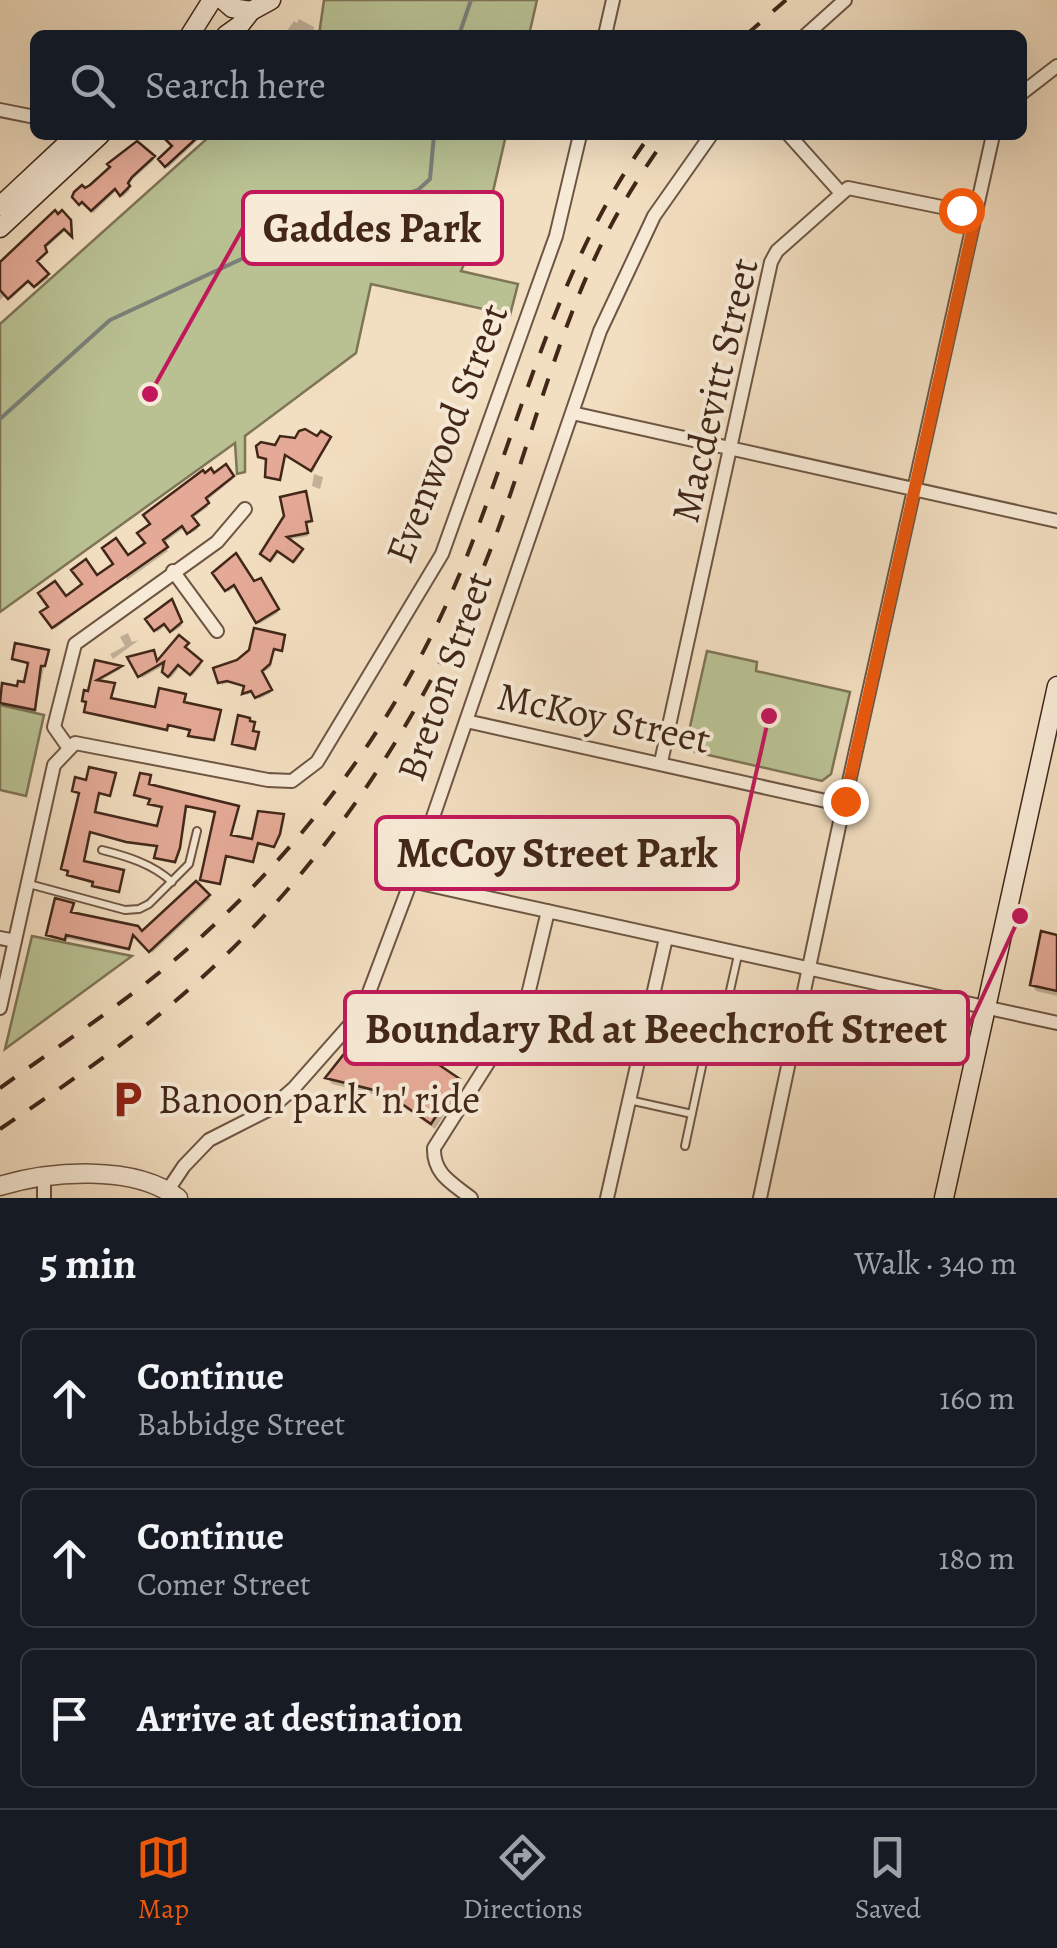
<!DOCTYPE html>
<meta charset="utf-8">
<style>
:root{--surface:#171b24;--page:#20242c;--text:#f1f3f6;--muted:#9ea1a6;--line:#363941;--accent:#ea580c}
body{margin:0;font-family:Alegreya,serif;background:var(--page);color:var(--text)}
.stop{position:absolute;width:30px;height:30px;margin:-22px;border:8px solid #ea580c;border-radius:50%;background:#fff}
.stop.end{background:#ea580c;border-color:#fff;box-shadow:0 2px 10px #0008}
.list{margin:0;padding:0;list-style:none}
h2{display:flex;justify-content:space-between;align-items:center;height:130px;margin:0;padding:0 40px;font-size:42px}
h2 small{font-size:32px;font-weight:400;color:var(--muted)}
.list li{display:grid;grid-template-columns:65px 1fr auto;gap:30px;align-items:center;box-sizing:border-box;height:140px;margin:0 20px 20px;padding:0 20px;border:2px solid var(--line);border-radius:15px}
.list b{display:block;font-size:38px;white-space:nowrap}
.list p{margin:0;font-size:32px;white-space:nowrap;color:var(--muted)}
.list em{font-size:32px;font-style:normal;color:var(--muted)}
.icon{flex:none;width:55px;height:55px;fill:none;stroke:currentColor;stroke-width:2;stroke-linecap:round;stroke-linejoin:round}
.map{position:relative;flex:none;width:1057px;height:1198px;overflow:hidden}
.search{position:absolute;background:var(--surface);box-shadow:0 10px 40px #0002;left:30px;right:30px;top:30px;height:110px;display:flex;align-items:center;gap:25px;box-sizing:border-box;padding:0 35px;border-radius:15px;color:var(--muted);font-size:38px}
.sheet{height:610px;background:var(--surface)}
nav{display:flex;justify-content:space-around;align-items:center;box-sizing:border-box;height:140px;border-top:2px solid var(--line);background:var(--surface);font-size:28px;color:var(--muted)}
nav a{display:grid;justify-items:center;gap:5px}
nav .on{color:var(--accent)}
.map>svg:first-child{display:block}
.green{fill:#b9c193;stroke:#7e7456;stroke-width:2.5}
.shadow{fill:#0003}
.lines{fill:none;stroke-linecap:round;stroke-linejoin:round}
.stream{stroke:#798079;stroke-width:4}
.building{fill:#e5aa97;stroke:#422719;stroke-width:2.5}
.service-casing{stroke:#6e5543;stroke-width:10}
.minor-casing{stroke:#6e5543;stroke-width:16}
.tertiary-casing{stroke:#6e5543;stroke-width:21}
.secondary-casing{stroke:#422719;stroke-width:21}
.service{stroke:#f7ead6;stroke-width:6}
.minor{stroke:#f7ead6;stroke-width:12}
.tertiary{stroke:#f7ead6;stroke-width:18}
.secondary{stroke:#f7ead6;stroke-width:18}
.rail{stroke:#422719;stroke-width:4;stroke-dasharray:18 18;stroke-linecap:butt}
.route{stroke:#ea580c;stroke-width:12}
.labels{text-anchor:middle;stroke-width:8;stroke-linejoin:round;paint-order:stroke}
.street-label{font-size:40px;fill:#422719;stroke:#f7ead6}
.poi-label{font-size:40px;fill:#422719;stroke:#f7ead6;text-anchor:start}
.leader{fill:none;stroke:#c2185b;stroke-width:4}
.callout-dot{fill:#c2185b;stroke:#f7ead6;stroke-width:4}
.callout{fill:#f7ead6;stroke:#c2185b;stroke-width:4}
.callout-label{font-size:42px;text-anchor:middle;font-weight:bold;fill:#422719}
</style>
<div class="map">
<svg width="1057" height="1198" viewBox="0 0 1057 1198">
<rect width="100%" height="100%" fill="#f2dec0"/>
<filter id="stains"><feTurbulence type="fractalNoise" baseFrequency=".002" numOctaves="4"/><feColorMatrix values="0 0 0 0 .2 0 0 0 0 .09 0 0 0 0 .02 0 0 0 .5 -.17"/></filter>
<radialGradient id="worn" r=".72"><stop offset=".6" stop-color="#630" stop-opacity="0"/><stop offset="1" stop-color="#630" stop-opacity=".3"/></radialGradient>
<path class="green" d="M324,0h213l-8,35h-210z
M211,135h295l-17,74 -28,62 57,13 -8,31 -139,-31 -15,69 -111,83v36l-8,2 -2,-31 -235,169v-288z
M707,651l50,11 -1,9 94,21 -19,82 -9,7 -127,-29 -8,-12z
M0,705l44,10 -18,81 -26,-6z
M32,936l100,20 -127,93z"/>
<path class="shadow" d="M299,19l15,8 -1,8h-29l10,-14 3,2z
M165,135h31l3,4 -31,29 -7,-8 14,-13z
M144,148l10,12 -22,20 -4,7 2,3 -7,7 -6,-7 -24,23 -17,-13 36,-32z
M54,213l13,16 -22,20 1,6 -10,9 13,14 -12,9 -7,-6 -19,18 -5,-5 -6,6v-37z
M329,438l-16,34 -27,-16 -6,25 -10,-2 -1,-18 -9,-4 36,-16z
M225,468l8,11 -28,23 3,5 -17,12 7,10 -8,5 -5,-7 -22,17 5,7 -41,29 -1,-3 -15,9 -56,43 -12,-16 105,-69z
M314,474l9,3 -3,12 -8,-3z
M306,497l5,26 -6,1 3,12 -22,4 16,13 -7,10 -16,-11 -7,10 -8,-6z
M215,574l39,11 6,-4 18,32 -19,11 -22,-38 -9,6z
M171,603l11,23 -9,6 -6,-7 -10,7 -9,-12z
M128,633l4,9 7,-2 -26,19 -3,-5 15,-8 -5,-9z
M283,637l-1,15 -8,-2 -3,17 -10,7 10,19 -12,6 -5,-7 -8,3v-8l-17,-5 -8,3 17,-23z
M187,645l-2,5 16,16 -9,10 -12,-10 -9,12 -4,-3 -1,-11 -24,14 -11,-19 26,6z
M47,652l-12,60 -33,-7 -2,-3 26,-17 4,-21 -15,-5z
M97,663l24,6 -23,13 15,4 -1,14 45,10 27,-14v8l35,8 -4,29 -23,-3v-6l-23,-6 -1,6 -80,-18 1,-10 -5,-3 6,-7z
M253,725v9l6,3 -3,14 -20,-4 -2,-3z
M114,776l-3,21 -11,-3 -5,20 64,15 5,-20 -12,-3v-6l-15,-5 13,-18 -1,10 88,22 -6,28 23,5 29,-26 -8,32 -17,-3 -4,18 -27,-6 -7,28 -16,-3 13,-68 -30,-7 -7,45 -4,12 -18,-4 1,-12 -30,-4 -38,-11 -7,30 38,9 -2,21 -49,-16 -1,-5 -7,-4 18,-74 -6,-3z
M196,884l14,15 -58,54 -17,-18 -5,16 -81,-16 23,-30v10l69,19z
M1057,937v59l-21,-5 -4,-7z
M378,1058l29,6 51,16 4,7 -27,42 -43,-30 -60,-15 -4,-6z"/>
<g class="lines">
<path class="stream" d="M459,35l12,-35
M0,419l110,-99 192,-89 32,-10 31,-22 35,-3 18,-6 12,-11 4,-44"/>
</g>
<path class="building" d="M161,135h39l-35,32 -7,-8 14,-13z
M137,141l18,15 -23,21 -4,6 2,3 -10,10 -5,-7 -24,22 -9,-9 -3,3 -7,-8 2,-5 8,-7 3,3 5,-3 20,-18 -3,-3z
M55,210l3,4 4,-4 9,10 1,17 -8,-8 -19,17 2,6 -10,9 12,13 -15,13 -6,-6 -20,18 -8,-9v-28z
M305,429l12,7 4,-5 10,6 -20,34 -26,-16 -5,25 -15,-3 1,-18 -8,-2 -2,-11 5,-4 14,3 5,-9 15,2 4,-7z
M226,464l8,12 -28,22 3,5 -17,13 7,9 -12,9 -5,-8 -19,14 5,7 -116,81 -12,-16 8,-5 -10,-14 17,-12 11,15 16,-12 -11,-14 15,-11 11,16 16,-11 -11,-16 14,-10 12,17 17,-12 -8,-10 13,-9 -7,-9 60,-45 2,3 6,-5 3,5z
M306,491l6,30 -6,1 2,11 -21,4 16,12 -10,13 -16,-11 -7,10 -10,-7 24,-38 -4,-19z
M236,553l18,28 7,-3 18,31 -23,14 -22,-38 -9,6 -13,-18z
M172,599l10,23 -12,10 -6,-8 -10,7 -9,-12z
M254,628l31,7 -3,16 -8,-2 -4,15 -8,7 10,19 -17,8 -4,-7 -9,3 2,-8 -17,-5 -9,2 -5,-15 24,-8 12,-10z
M179,635l10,8 -4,4 17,14 -12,14 -12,-10 -10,12 -6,-5 2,-10 -26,15 -11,-20 27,-7 3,11z
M15,643l34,7 -4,16h-4l-6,44 -35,-7 2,-20 15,3 1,-5 6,1 4,-19 -16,-4z
M95,660l27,6 -25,14 18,3 -4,15 44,9 4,-19 27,6 -2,8 37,8 -7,30 -26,-4 2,-6 -22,-5 -1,5 -83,-18 2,-10 -4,-1 2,-11 4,1z
M238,715l12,3v3l5,1 -2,9 6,1 -4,17 -23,-5z
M89,767l27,6 -6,23 -11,-3 -4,19 62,14 5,-19 -14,-3 2,-5 -16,-4 6,-22 11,2 -2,9 90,22 -8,29 21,4 6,-28 26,3 -4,20 -6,13 -16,-4 -5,19 -27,-6 -6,28 -20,-4 15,-68 -29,-6 -6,42 -5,14 -21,-4 3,-12 -31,-4 -36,-10 -6,29 40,9 -5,22 -27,-6 1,-4 -26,-7 1,-4 -7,-2 18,-76 -7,-2 3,-14 11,3z
M196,881l14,14 -61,57 -16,-17 -4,14 -63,-14 -1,5 -19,-5 9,-37 19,5 -3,9 67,14 4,5z
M1041,931l16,4v56l-27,-6z
M355,1040l24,16 27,5 8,-13 46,31 -29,45 -45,-31 -61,-15z"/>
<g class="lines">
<defs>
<path id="service" d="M102,850c24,6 51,14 70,32
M29,884l96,26 14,-1 10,-5 40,-40 8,-33
M629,1100l63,14
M685,1146l22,-103 13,-8 18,-80"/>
<path id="minor" d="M605,35l8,-35
M806,35l39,-35
M1022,93l35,-27
M0,110l35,7
M789,135l51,57
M572,413l485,108
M173,571l44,60
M466,721l378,84
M68,747l-14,-20 21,-83 142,-102 28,-33
M661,762l110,-500 6,-11 71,-63 128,26
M411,881l646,142
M0,938l15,3
M0,1008l54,-243 21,-22 193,37 24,1 25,-19 125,-208 114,-318 24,-101
M44,1176v22
M168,1190l16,-24 25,-26 61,-31 24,-21 68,-77 49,-130 189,-550 54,-115 57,-81
M471,1198c-19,-15 -38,-24 -37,-50l92,-145 22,-92
M607,1198l59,-260
M760,1198l78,-367 155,-696"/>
<path id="tertiary" d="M0,1186c50,-15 134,-22 178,12"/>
<path id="secondary" d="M223,0l9,8 19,3 20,-11
M190,35l22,-35
M226,35l14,-10 11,-14
M0,206l76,-71
M0,228l100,-93
M944,1198l113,-512"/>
</defs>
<use href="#service" class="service-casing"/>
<use href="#minor" class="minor-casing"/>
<use href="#tertiary" class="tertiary-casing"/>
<use href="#secondary" class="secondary-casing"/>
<use href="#service" class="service"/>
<use href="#minor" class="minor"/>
<use href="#tertiary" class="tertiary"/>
<use href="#secondary" class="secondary"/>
<path class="rail" d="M746,35l40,-35
M0,1088c57,-41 117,-80 171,-125 135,-113 239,-256 301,-420 54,-140 89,-285 178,-408
M0,1129c46,-31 92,-62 136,-96 161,-124 281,-294 354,-482 39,-102 64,-209 111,-306 19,-39 42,-75 67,-110"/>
</g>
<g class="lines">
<path class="route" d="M845,801l131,-587 -15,-4"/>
</g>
<defs>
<symbol id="parking-bare" viewBox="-9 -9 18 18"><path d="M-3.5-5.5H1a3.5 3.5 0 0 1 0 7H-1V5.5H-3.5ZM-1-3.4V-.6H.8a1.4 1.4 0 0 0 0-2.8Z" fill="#8f2418" stroke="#f7ead6" stroke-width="2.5" paint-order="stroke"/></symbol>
</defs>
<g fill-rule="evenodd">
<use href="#parking-bare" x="100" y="1072" width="55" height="55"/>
</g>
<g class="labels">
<g class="street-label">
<text transform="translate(714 390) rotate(-77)" y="14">Macdevitt Street</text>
<text transform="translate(446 433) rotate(-69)" y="14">Evenwood Street</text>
<text transform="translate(444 676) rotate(-71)" y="14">Breton Street</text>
<text transform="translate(604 717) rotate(12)" y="14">McKoy Street</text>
</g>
<g class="poi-label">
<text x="158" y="1113">Banoon park 'n' ride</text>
</g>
</g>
<path class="leader" d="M150 394L243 228M769 716L738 853M1020 916L968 1028"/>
<g class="callout-dot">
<circle cx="150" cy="394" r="10"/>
<circle cx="769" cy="716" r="10"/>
<circle cx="1020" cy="916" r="10"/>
</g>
<g class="callout">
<rect x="243" y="192" width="259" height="72" rx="10"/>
<rect x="376" y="817" width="362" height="72" rx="10"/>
<rect x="345" y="992" width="623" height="72" rx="10"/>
</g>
<g class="callout-label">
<text x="372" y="242">Gaddes Park</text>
<text x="557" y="867">McCoy Street Park</text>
<text x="656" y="1043">Boundary Rd at Beechcroft Street</text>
</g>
<rect width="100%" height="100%" filter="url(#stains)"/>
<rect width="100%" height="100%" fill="url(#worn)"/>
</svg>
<div class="stop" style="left:961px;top:210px"></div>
<div class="stop end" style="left:845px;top:801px"></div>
<div class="search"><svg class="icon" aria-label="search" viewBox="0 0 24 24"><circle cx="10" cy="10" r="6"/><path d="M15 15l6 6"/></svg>Search here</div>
</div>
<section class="sheet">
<h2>5 min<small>Walk · 340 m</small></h2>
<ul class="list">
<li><svg class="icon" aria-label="ahead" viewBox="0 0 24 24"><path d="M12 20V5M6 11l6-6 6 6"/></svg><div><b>Continue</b><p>Babbidge Street</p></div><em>160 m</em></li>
<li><svg class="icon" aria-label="ahead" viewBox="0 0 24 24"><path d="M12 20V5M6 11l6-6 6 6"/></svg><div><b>Continue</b><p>Comer Street</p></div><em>180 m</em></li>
<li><svg class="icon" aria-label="arrive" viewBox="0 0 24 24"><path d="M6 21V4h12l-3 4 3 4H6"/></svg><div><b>Arrive at destination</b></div></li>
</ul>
</section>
<nav>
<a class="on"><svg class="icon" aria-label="map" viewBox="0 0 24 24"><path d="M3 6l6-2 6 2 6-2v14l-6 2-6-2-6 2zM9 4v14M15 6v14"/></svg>Map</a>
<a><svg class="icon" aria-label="directions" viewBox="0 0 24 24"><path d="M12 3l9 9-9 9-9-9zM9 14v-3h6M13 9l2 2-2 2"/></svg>Directions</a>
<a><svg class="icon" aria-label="saved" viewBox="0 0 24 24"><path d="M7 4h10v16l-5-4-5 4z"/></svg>Saved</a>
</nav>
